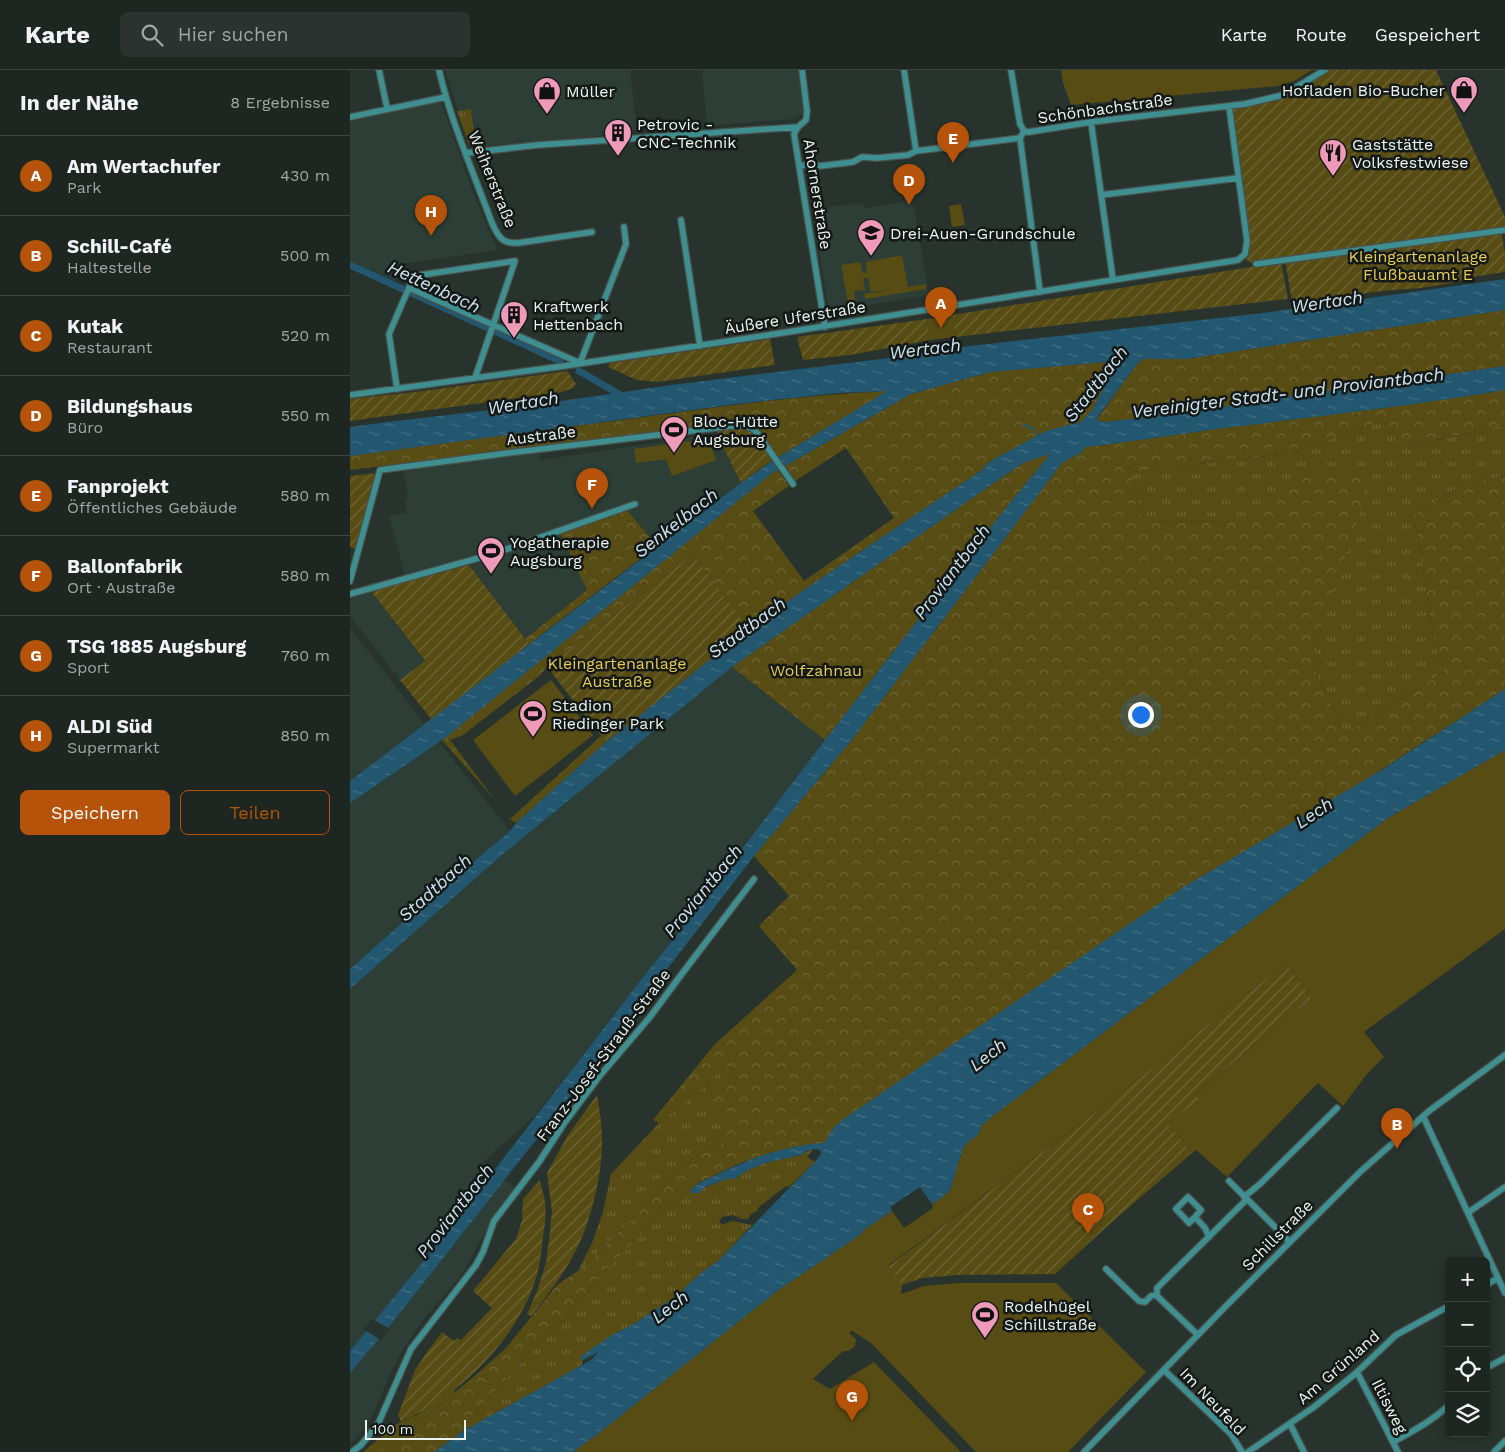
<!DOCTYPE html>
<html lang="de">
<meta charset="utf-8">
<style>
:root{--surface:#1e2622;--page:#2b322f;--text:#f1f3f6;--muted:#a1a5a5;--line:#3c4340;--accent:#b45309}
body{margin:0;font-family:"Work Sans",sans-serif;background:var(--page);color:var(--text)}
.controls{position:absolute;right:15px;bottom:15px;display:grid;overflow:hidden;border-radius:8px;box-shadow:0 2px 8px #0003}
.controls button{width:45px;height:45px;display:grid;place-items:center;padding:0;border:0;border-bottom:1px solid var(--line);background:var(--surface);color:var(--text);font:25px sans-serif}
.scale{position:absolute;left:15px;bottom:12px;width:101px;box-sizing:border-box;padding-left:5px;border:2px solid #ecf4f0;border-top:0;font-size:14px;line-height:18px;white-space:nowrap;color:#ecf4f0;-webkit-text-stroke:4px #141917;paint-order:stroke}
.you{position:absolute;left:790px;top:644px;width:18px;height:18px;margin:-12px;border:4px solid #fff;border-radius:50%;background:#1a73e8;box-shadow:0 0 0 8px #1a73e833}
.badge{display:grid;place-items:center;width:32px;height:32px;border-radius:50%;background:var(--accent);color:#fff;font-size:16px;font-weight:700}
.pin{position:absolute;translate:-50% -41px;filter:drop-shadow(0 1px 2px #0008)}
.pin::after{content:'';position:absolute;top:26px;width:18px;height:15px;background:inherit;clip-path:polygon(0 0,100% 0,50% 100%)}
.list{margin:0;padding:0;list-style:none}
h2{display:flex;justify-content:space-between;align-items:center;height:65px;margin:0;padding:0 20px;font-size:21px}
h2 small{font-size:16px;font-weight:400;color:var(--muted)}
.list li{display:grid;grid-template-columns:32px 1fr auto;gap:15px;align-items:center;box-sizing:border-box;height:80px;padding:0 20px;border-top:1px solid var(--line)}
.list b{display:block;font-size:19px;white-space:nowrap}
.list p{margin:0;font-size:16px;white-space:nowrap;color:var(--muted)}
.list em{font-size:16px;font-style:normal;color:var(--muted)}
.actions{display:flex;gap:10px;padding:15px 20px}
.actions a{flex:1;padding:11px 0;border:1px solid var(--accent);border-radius:8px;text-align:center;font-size:18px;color:var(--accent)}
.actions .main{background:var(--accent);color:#fff}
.icon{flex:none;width:28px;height:28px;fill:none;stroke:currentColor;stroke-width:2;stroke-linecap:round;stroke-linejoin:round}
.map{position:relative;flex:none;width:1155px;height:1382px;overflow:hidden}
header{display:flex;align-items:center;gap:30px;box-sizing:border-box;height:70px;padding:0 25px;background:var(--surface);border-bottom:1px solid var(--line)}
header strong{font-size:24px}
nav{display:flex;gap:28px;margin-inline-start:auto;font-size:18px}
.search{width:350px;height:45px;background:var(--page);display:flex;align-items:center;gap:12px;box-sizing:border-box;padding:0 18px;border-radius:8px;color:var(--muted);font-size:19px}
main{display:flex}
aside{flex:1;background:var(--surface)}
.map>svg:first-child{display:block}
.built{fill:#2c3e36}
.grass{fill:url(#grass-tufts)}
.forest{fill:url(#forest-crowns)}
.park{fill:#574c14}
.garden{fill:url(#garden-furrows)}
.water{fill:url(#water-ripples)}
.pier{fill:#28332e}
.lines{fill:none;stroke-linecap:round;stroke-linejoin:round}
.stream{stroke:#23576f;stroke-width:2}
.canal{stroke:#23576f;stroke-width:7}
.minor-casing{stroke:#47524d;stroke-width:8}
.minor{stroke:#3f8e90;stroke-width:5.5}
.labels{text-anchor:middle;stroke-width:5;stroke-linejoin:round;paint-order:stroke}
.poi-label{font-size:16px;fill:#ecf4f0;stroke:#141917;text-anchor:start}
.street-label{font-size:16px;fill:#ecf4f0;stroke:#141917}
.park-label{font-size:16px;fill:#e6cd53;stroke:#141917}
.water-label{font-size:18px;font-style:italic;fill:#cee4f0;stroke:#141917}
</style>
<header>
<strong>Karte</strong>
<div class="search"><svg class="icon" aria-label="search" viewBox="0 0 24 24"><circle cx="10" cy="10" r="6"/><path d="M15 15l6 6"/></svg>Hier suchen</div>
<nav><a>Karte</a><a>Route</a><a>Gespeichert</a></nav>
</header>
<main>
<aside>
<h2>In der Nähe<small>8 Ergebnisse</small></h2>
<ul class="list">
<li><span class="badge">A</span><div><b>Am Wertachufer</b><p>Park</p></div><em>430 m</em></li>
<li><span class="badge">B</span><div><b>Schill-Café</b><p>Haltestelle</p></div><em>500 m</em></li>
<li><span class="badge">C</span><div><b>Kutak</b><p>Restaurant</p></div><em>520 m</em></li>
<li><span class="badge">D</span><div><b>Bildungshaus</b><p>Büro</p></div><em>550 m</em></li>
<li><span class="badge">E</span><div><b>Fanprojekt</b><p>Öffentliches Gebäude</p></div><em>580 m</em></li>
<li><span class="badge">F</span><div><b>Ballonfabrik</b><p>Ort · Austraße</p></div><em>580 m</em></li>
<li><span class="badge">G</span><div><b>TSG 1885 Augsburg</b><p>Sport</p></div><em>760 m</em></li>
<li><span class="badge">H</span><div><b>ALDI Süd</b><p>Supermarkt</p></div><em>850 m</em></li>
</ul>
<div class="actions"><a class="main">Speichern</a><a>Teilen</a></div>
</aside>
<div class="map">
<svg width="1155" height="1382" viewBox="0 0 1155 1382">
<defs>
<pattern id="grass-tufts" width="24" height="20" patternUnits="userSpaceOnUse" patternTransform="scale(1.25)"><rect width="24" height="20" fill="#574c14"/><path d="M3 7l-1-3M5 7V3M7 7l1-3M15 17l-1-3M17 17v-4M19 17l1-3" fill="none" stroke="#6f6636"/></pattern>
<pattern id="forest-crowns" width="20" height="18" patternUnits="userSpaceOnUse" patternTransform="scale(1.25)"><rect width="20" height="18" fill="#574c14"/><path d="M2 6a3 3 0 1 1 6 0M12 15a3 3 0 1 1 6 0" fill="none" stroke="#6f6636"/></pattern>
<pattern id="garden-furrows" width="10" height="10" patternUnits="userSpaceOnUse" patternTransform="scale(1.25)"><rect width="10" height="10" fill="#574c14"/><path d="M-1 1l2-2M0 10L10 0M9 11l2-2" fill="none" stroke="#6f6636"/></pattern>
<pattern id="water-ripples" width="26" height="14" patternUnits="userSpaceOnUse" patternTransform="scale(1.25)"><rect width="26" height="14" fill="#23576f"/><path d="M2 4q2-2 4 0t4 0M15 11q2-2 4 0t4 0" fill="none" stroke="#437084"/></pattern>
</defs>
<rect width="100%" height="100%" fill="#28332e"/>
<path class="built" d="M95,0h185l7,60 -57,9 -110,8z
M352,0h96l6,43 -11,6 -86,7z
M91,32l30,85 18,44 9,19 -96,14 -7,17 -45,-20v-140z
M563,131l16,94 -100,17 -17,-103 51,-6 1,5z
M357,365l11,2 23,46 -84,63 -30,-36 -66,23 27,57 -63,49 -56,-74 87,-31 -151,42 -16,-60 18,-3 -2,-8 3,-9 -5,-26 135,-19 2,9z
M21,521l54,71 -25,18 -50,-64v-19z
M0,558l75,96 -75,57z
M382,597l93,73 -156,205 -15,18 -118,152 -54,48 34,26 -18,20 -38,68 -37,43 -20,29 -12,23 -19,45 -17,22 -5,5v-455l153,-135z
M89,672l71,89 -90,76 -70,62v-166z"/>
<path class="grass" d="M121,39l4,36h-6l-12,-34z
M1035,352l23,24 97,-21v50l-44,11 -47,29 20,124 10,33 -99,62 -32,-68 9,-41 -20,-149 -49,45 -110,1 -12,-50 159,-19 80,-28z
M383,1001l-7,12 -3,39 -5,10 3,12 -21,9 -29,23 -20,25 -73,70 14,-28 11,-31 8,-38 48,-51 40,-32 17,-16z
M463,1079l-6,8 8,5 -26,25 -3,-1 -27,21 -2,4 -6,3 -3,5h-6l-9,-4 -11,2 -3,4 3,4 10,-4 20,4 -34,36 -16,11 -27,25 -43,28 -22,11 -29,24h2l-2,6 -118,65 2,-7 65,-71 36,-35 28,-35 72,-75 26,-20 -2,5 37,-14h7l14,-9 17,-7 35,-8z
M104,1320l1,2 -73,60h-19l18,-15 5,-8 31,-14z"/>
<path class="forest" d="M1155,240v56l-137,20 -58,7 -100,16 -104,13 -8,-1 -1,-2 40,-55 6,-5h43z
M768,291l-26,49 -11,12 -35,9 -57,31 -7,8 -168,113 -65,46 -56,-75 -146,113 -8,9 -76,59 -13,5 45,60 -53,-60 329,-266 7,-4 11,16 -36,25 51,70 90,-63 -48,-70 -51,33 -10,-15 126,-72 79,-22z
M1155,320v35l-98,21 -22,-24 -15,3 -80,28 -159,19 12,50 109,-1 50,-45 72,-5 -52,154 -9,41 32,68 99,-62 -10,-33 -20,-124 47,-29 44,-11v214l-671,438 -10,16 -25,3 -29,7 -32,11 -38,18 -34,26 -72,75 -28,35 -36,35 -65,71 -2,7 -29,21h-52l95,-78 29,-26 51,-63 21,-14 73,-70 20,-25 29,-23 21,-9 -3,-12 5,-10 -12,-19 22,-31 -17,3 -17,16 -40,32 -6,-3 62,-76 82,-74 -38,-44 30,-30 -35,-40 96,-114 212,-279 20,-11 3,-5c44,-5 87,-12 131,-18 97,-12 193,-23 289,-39z
M538,321l-110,66c-14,-19 -20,-36 -46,-35l-382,48v-14c90,-13 180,-24 271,-36 89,-12 178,-25 267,-29z
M701,383l-76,93 -150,194 -93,-73 263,-185 28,-19z
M277,440l30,36 -128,98 -4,-5 62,-49 -27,-57z
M251,666l5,6 -90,81 -6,-4z"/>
<path class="park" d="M711,0h251l-18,11 -16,5 -207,19 -8,-22z
M611,134l4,21 -13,2 -3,-21z
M552,185l6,32 18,-3v5l-61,10 -1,-5 29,-5 -22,3 -3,-14 -5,1 2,11 -11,1 1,10 -7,1 -7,-37 19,-3 2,10 5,1 -1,-11z
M602,245l3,22 -25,3 -3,-21z
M358,369l8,21 -44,16 -6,-17 -30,4 -2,-14 56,-8 2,4z
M201,610l42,55 -78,61 -42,-56z
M1155,680v179l-141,103 20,25 -18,18 -23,31 -25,-23 -91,94 -31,-27 -4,3 -24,-29 30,-26 -3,-4 117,-96 -26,-35 -190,149 -207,153 13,20 -1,9 23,-8 34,-3h98l90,89 -78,80h-92l-105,-109 -20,-13 -1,4 6,5 -1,7 -5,4 -8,2 -29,27 17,10 44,-27 87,90h-388l26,-19 178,-142 83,-56 5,-6 27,-18 12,17 29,-20 -1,-4 17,-12 2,-4 7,-25 6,-16 7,-8 5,-3 4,-4 1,-6 13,-11 394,-297z"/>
<path class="garden" d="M975,0h111l69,147v13l-4,1 4,22v19l-27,4 -27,7 -30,5 -40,3 -54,8 -35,3 -7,-43 -29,5 -5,-1 -9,-7 4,-7 -17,-143 50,-10z
M931,192l7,37 -333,38 -3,-22z
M577,249l3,21 -80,15 -47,5 -6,-23z
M420,269l5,26 -118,17 -20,-2 -29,-13 2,-4z
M217,301l9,13 -3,4 -11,4 -212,29v-22l65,-7z
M382,355l20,3 23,30 -34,25 -23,-46 -1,-10z
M27,403l-21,76 -6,-2v-71z
M343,484l56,75 -143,113 -59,-75z
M119,495l60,79 -97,76 -32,-40 25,-19 -54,-70z
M936,893l26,35 -117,96 4,5 -31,25 24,29 -79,68 -58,53 -99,1 -34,3 -20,7 -13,-19 207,-154z
M247,1025c2,14 5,28 5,42 1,32 -9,76 -22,105 -12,27 -31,51 -49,74l-4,-2 10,-23 9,-28 4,-31 2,-21 -5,-38 21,-38z
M190,1110c1,7 4,15 5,22 2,14 -1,28 -3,42 -1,13 -3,25 -7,37 -20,61 -76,115 -134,141l-3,-7 17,-45 15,-22 12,-16 12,9 3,-3 4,2 31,-32 -19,-17 43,-52 6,-19 1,-21z"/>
<path class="water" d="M1155,209v31l-319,49h-43l-6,5 -38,51 -2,4 1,2 8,1 104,-13 100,-16 58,-7 137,-20v24c-96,16 -192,27 -289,39 -44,6 -87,13 -131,18l-3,5 -20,11 -212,279 -96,114 -218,284 -148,188 -38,45v-22l89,-109 215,-279 15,-18 156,-205 150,-194 75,-92 -27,9 -28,19 -263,185 -229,187 -153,135v-20l70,-62 90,-76 6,-8 90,-81 143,-113 65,-46 168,-113 7,-8 57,-31 35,-9 11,-12 26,-49 -128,11 -79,22 -140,80 -326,264 -95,65v-22l391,-298 31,-22 115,-70 -50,2 -108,12 -379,51v-29l46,-6 137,-16 139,-20 233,-29 65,-10 293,-33z
M1155,619v61l-117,68 -394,297 -13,11 -1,6 -4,5 -5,2 -7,8 -6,16 -7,25c-4,7 -13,12 -19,16l-12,-17 -30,20 2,4 -27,18 -5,6 -83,56 -178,142 -26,19h-139l29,-21 128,-71 7,-8 -15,8h-2l-1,-3 30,-21 22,-11 43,-28 27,-25 16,-11 97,-99 6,-8v-3l-4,-2 -8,1 -9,5 -35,8 -17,7 -14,9h-7l-22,8 -6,6h-9c4,-9 15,-13 24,-17 34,-17 72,-31 110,-33l10,-16 11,-9 340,-232 200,-118z"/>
<path class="pier" d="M22,1249l18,10 -9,11 -18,-11z"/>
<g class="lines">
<path class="stream" d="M673,354l9,4 6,8"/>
<path class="canal" d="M0,195l210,96
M229,301l45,26"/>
<defs>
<path id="minor" d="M29,0l8,38
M89,0c10,44 29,90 45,132 5,11 8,26 16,35 5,6 11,6 18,6l74,-11
M452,0l5,41 -1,9 -8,7 -4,7 31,193
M554,0l12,81
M661,0l9,54 4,7
M0,47l96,-20
M741,52l22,158
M674,61l5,1 62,-10 154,-18 34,-8 9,-4 37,-22
M670,68l20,154
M116,83l72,-8 260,-18
M449,96l14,-2 7,2 33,-4 9,-5 15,1 31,-3 8,-4 104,-13 4,-7
M751,125l137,-17
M331,150l19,126
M906,194l249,-34
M59,218l171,75 46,-119 -2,-17
M47,319l-8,-55 25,-58 101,-15 -40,117
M0,325l214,-29 205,-31 469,-75 7,-6 2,-13 -18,-135
M0,511l30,-111 128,-17 232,-28 12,3 6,6 35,50
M0,524l143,-40 142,-50
M1073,1046l82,177
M879,1111l61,61
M894,1127l16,-13 77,-76
M1119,1142l36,-25
M845,1147l-6,6 -13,-14 12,-12 13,13 -6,7 10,11 4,9
M756,1199l33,32 6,1 6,-6 6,-2
M1136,1215l12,-7
M848,1265l-41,-39v-8l90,-89
M1136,1298l19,-10
M814,1300l67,64 11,18
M1007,1302l41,80
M940,1354l14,28
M1043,1372c20,-11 39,-21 56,-37
M2,1382l9,-7 17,-21 33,-75 65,-84 7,-13 11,-31 45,-59 26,-40 33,-44 52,-61 31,-42 73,-96
M734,1382l142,-146 134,-134 69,-61 76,-56
M898,1382l66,-45 42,-34 40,-38 53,-29
M1144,1382l11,-11"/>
</defs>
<use href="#minor" class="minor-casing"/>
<use href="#minor" class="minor"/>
</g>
<defs>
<symbol id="shop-pin" viewBox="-11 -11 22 30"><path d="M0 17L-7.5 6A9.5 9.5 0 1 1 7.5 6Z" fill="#ef9ab8" stroke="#141917"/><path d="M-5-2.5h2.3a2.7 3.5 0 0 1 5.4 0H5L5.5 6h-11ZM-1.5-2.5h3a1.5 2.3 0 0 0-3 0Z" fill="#111"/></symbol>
<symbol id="building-pin" viewBox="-11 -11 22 30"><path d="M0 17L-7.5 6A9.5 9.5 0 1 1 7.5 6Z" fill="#ef9ab8" stroke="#141917"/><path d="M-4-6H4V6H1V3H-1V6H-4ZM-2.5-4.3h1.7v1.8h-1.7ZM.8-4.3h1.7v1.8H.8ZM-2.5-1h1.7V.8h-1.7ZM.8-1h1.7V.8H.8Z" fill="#111"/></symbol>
<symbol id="restaurant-pin" viewBox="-11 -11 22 30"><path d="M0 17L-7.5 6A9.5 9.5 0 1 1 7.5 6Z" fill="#ef9ab8" stroke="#141917"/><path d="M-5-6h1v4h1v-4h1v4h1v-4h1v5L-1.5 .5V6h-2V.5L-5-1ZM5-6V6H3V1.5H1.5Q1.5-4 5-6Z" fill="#111"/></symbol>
<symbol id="school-pin" viewBox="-11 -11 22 30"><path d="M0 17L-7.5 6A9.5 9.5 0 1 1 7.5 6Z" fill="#ef9ab8" stroke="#141917"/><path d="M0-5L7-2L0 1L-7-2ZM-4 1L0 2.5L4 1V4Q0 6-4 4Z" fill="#111"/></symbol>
<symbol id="stadium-pin" viewBox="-11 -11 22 30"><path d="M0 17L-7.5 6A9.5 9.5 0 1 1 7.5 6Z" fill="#ef9ab8" stroke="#141917"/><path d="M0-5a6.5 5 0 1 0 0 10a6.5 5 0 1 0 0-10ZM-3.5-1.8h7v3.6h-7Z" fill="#111"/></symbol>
</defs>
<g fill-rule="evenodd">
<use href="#shop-pin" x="1098" y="4" width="32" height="43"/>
<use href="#shop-pin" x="181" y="5" width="32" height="43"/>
<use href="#building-pin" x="252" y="47" width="32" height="43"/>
<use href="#restaurant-pin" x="967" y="67" width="32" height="43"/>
<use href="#school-pin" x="505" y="147" width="32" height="43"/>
<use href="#building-pin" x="148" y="229" width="32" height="43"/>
<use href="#stadium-pin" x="308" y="344" width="32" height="43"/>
<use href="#stadium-pin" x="125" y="465" width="32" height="43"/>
<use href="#stadium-pin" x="167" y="628" width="32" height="43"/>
<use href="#stadium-pin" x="619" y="1229" width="32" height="43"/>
</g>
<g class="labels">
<g class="poi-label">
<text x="1095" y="26" text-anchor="end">Hofladen Bio-Bucher</text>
<text x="216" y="27">Müller</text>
<text x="287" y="60">Petrovic -<tspan x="287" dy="18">CNC-Technik</tspan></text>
<text x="1002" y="80">Gaststätte<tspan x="1002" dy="18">Volksfestwiese</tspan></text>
<text x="540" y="169">Drei-Auen-Grundschule</text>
<text x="183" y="242">Kraftwerk<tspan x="183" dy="18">Hettenbach</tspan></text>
<text x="343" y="357">Bloc-Hütte<tspan x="343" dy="18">Augsburg</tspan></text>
<text x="160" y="478">Yogatherapie<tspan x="160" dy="18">Augsburg</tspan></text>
<text x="202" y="641">Stadion<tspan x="202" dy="18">Riedinger Park</tspan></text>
<text x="654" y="1242">Rodelhügel<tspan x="654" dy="18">Schillstraße</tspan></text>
</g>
<g class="street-label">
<text transform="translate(755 38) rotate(-8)" y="6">Schönbachstraße</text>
<text transform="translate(143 109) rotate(68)" y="6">Weiherstraße</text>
<text transform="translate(468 124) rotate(81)" y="6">Ahornerstraße</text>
<text transform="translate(445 247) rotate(-9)" y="6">Äußere Uferstraße</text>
<text transform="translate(191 365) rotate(-7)" y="6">Austraße</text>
<text transform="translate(253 985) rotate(-53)" y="6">Franz-Josef-Strauß-Straße</text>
<text transform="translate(927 1165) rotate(-45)" y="6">Schillstraße</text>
<text transform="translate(988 1297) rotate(-41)" y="6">Am Grünland</text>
<text transform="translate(863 1331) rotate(46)" y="6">Im Neufeld</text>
<text transform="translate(1040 1336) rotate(63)" y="6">Iltisweg</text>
</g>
<g class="park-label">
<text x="1068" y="192">Kleingartenanlage<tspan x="1068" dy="18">Flußbauamt E</tspan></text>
<text x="267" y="599">Kleingartenanlage<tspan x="267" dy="18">Austraße</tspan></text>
<text x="466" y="606">Wolfzahnau</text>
</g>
<g class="water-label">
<text transform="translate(84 217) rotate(25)" y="6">Hettenbach</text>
<text transform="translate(977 232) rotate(-8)" y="6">Wertach</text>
<text transform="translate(575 279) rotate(-7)" y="6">Wertach</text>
<text transform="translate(746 314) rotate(-52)" y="6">Stadtbach</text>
<text transform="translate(938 323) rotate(-7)" y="6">Vereinigter Stadt- und Proviantbach</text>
<text transform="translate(173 333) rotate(-9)" y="6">Wertach</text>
<text transform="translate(326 453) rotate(-38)" y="6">Senkelbach</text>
<text transform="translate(602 502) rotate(-53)" y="6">Proviantbach</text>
<text transform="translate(397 558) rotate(-36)" y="6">Stadtbach</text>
<text transform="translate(964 743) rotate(-33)" y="6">Lech</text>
<text transform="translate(85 818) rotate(-42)" y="6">Stadtbach</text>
<text transform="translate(353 821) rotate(-51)" y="6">Proviantbach</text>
<text transform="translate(638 985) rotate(-38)" y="6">Lech</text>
<text transform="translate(105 1141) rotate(-52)" y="6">Proviantbach</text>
<text transform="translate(320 1237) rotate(-38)" y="6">Lech</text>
</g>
</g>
</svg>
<div class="controls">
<button>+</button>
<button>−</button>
<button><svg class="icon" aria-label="locate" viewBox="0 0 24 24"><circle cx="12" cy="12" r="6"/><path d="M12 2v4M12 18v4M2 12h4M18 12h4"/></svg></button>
<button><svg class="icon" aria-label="layers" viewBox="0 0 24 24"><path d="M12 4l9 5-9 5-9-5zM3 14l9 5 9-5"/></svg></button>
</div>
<div class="scale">100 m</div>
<div class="you"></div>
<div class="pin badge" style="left:591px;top:258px">A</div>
<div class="pin badge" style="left:1047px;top:1079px">B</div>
<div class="pin badge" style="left:738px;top:1164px">C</div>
<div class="pin badge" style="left:559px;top:135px">D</div>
<div class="pin badge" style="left:603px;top:93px">E</div>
<div class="pin badge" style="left:242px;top:439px">F</div>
<div class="pin badge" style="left:502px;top:1351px">G</div>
<div class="pin badge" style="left:81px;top:166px">H</div>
</div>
</main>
